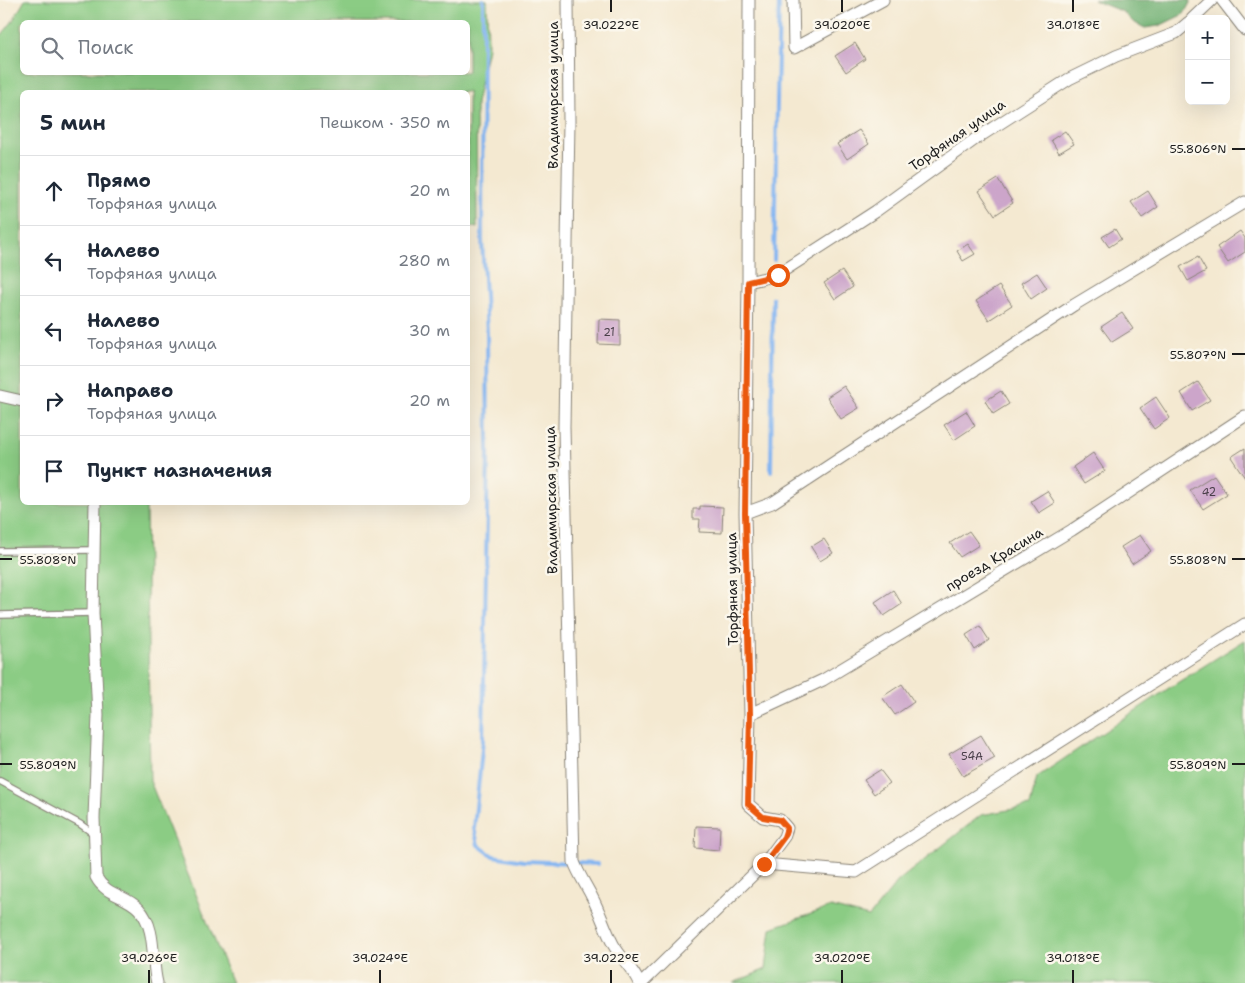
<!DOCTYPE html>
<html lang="ru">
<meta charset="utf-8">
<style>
:root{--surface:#fff;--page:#f6f6f7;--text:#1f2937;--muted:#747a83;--line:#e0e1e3}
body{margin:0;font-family:"Shantell Sans",sans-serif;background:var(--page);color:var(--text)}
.controls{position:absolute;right:15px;top:15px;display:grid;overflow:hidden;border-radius:8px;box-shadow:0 5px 20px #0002}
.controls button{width:45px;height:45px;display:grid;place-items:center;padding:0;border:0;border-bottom:1px solid var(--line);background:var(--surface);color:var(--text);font:25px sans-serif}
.stop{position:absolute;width:15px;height:15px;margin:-11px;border:4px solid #ea580c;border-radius:50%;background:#fff}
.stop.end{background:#ea580c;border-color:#fff;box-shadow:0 1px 5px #0008}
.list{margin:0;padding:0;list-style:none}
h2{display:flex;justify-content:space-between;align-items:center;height:65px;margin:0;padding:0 20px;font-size:21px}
h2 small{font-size:16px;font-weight:400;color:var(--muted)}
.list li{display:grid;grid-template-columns:32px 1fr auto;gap:15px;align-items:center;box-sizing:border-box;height:70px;padding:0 20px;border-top:1px solid var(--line)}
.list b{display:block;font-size:19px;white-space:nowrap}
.list p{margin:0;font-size:16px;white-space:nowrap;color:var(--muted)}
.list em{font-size:16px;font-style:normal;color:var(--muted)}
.icon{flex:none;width:28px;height:28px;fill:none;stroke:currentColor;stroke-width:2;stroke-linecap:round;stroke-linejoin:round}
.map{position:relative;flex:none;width:1245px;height:983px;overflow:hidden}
.search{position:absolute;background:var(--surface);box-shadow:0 5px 20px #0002;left:20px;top:20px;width:450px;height:55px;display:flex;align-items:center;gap:12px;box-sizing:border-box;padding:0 18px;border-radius:8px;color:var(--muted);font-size:19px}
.panel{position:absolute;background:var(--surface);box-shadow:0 5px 20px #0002;left:20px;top:90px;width:450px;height:415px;border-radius:8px}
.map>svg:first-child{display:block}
.green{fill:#8bcc84;stroke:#547450;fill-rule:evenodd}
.forest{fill:#70b072;stroke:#466647}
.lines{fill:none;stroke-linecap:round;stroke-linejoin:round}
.stream{stroke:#85b6f1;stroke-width:4}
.building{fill:#cca5ca}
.service-casing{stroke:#888276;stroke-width:8}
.minor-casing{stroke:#888276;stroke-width:13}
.service{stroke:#fff;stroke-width:5.5}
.minor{stroke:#fff;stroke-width:11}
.route{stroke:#ea580c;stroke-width:6}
.ticks{fill:none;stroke:#1c1c1c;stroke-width:2}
.labels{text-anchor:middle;stroke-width:5;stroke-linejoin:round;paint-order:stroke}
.number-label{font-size:11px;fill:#483e48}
.street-label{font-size:14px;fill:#1c1c1c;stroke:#fbf7ec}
.ticks-label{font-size:12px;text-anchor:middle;fill:#1c1c1c;stroke:#fbf7ec;stroke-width:5;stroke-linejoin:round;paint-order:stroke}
</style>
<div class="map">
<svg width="1245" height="983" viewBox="0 0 1245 983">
<rect width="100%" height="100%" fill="#fbf7ec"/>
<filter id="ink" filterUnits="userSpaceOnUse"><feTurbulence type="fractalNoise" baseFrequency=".02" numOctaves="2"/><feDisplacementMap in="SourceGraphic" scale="10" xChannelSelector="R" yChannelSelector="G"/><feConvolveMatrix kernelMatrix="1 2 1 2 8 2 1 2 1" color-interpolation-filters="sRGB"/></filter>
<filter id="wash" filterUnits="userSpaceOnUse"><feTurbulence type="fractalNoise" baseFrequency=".0096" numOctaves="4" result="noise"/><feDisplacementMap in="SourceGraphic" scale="20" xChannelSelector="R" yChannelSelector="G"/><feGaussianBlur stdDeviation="1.12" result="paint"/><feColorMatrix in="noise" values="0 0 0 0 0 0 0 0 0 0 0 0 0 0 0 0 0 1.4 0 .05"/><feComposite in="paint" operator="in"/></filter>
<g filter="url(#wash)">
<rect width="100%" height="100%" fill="#f4e9d1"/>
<path class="green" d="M25,0h462l1,48 -12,55 1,125 -9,-2v-134h-446v410l124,1 4,278 82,202h-232v-946l12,-15zM22,22h446v50h-446z
M1245,640v343h-512l33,-14 5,-41 60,-21 38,10 29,-36 83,-66 49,-9 7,-29 132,-89z"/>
<path class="forest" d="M1093,0h98v1l-7,13 -25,12 -14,2 -12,-6 -10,-10z"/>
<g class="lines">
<path class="stream" d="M483,0l-1,240 5,93 1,118 -5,288 -9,89 4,17 15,11 31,5 74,3
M774,260l5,-260
M771,471l2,-173"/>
</g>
<g id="blocks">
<path class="building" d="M855,43l10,16 -19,13 -11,-16z
M859,130l10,14 -22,15 -10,-15z
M1065,131l9,13 -15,9 -8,-13z
M998,179l15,24 -18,12 -16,-24z
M1148,191l10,16 -16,11 -11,-16z
M1115,229l6,10 -12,8 -7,-10z
M1240,231l5,7v14l-17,11 -11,-16z
M968,244l7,10 -12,7 -6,-10z
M1198,257l8,14 -18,10 -8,-14z
M842,271l11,16 -18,12 -11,-16z
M1037,273l10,15 -16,11 -10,-16z
M999,286l13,19 -23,15 -13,-19z
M1122,313l11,16 -21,13 -11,-15z
M599,319l21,1v25l-22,-1z
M1198,382l12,18 -18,11 -11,-18z
M844,386l15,22 -18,11 -14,-22z
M1001,391l8,13 -16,10 -8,-13z
M1156,397l14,21 -16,11 -14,-21z
M966,411l9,15 -21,14 -10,-15z
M1245,448v30l-14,-21z
M1093,453l12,18 -21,13 -11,-17z
M1214,475l13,19 -24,15 -13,-19z
M1047,491l8,12 -16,10 -8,-12z
M700,506l23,1 -1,26 -23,-1 1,-13h-7v-10h7z
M969,531l10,14 -19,12 -10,-14z
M1140,535l11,16 -19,13 -11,-17z
M824,539l9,14 -13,8 -9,-14z
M893,590l9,14 -18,12 -9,-14z
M980,626l9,14 -14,10 -9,-15z
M902,684l12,18 -19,13 -13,-18z
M981,735l14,23 -32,18 -14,-22z
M880,770l10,13 -16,11 -10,-14z
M696,826l24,1 -1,23 -24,-2z"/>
</g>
</g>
<g filter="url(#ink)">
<use href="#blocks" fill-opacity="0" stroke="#888276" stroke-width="1"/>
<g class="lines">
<defs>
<path id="service" d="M0,551l93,-1
M0,615l93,-2
M0,781l80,43 14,10"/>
<path id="minor" d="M568,0l1,122 -5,305 10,435c5,13 12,23 18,35 8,15 13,32 21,47 7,13 21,26 26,39
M793,0l1,48 89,-48
M1222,0l23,30
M1192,19l20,-19
M748,282l1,-282
M0,396l22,5
M95,502l-2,111 5,102 -4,103 2,59c10,19 30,18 43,32 18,19 12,51 18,74
M745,513l27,-10 302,-198 171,-103
M750,714l73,-34 249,-150 173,-114
M764,864l92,8 389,-248
M642,983l122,-119 20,-27 3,-9 -7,-8 -17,-3 -15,-13 2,-90 -5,-201 3,-231 29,-7 99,-64 98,-71 95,-61 47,-23 60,-23 13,-11"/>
</defs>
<use href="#service" class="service-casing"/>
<use href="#minor" class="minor-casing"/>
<use href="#service" class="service"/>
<use href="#minor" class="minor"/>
</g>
</g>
<g class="lines" filter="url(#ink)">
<path class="route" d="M764,864l20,-27 3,-9 -7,-8 -17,-3 -15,-13 2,-90 -5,-201 3,-231 30,-7"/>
</g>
<path class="ticks" d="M611,0v12M842,0v12M1073,0v12M1232,149h13M1232,354h13M0,559h12M1232,559h13M0,764h12M1232,764h13M149,970v13M380,970v13M611,970v13M842,970v13M1073,970v13"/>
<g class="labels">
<g class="number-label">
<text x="609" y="336">21</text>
<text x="1209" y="496">42</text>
<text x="972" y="760">54А</text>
</g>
<g class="street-label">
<text transform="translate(553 95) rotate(-90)" y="5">Владимирская улица</text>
<text transform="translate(957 135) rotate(-35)" y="5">Торфяная улица</text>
<text transform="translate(551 500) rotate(-91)" y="5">Владимирская улица</text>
<text transform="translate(994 559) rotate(-31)" y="5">проезд Красина</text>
<text transform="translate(732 589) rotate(-91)" y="5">Торфяная улица</text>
</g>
</g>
<g class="ticks-label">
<text x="611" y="29">39.022°E</text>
<text x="842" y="29">39.020°E</text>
<text x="1073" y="29">39.018°E</text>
<text x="1198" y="153">55.806°N</text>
<text x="1198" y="359">55.807°N</text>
<text x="1198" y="564">55.808°N</text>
<text x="48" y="564">55.808°N</text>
<text x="1198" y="769">55.809°N</text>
<text x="48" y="769">55.809°N</text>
<text x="149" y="962">39.026°E</text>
<text x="380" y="962">39.024°E</text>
<text x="611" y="962">39.022°E</text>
<text x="842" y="962">39.020°E</text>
<text x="1073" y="962">39.018°E</text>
</g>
</svg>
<div class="controls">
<button>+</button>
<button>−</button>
</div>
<div class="stop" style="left:778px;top:275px"></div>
<div class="stop end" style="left:764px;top:864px"></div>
<div class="search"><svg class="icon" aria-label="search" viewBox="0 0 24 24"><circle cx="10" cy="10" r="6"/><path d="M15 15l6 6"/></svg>Поиск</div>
<section class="panel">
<h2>5 мин<small>Пешком · 350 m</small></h2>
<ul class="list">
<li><svg class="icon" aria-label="ahead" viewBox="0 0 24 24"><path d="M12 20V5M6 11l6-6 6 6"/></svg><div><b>Прямо</b><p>Торфяная улица</p></div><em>20 m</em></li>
<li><svg class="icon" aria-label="left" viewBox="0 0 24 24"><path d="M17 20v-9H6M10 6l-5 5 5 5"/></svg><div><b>Налево</b><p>Торфяная улица</p></div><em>280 m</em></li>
<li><svg class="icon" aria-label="left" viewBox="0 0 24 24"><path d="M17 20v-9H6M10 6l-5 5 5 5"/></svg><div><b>Налево</b><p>Торфяная улица</p></div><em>30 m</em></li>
<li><svg class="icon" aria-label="right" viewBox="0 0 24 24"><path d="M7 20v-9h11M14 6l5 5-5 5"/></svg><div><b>Направо</b><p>Торфяная улица</p></div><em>20 m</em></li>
<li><svg class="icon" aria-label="arrive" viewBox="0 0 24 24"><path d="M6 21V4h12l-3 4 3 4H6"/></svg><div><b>Пункт назначения</b></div></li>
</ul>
</section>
</div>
